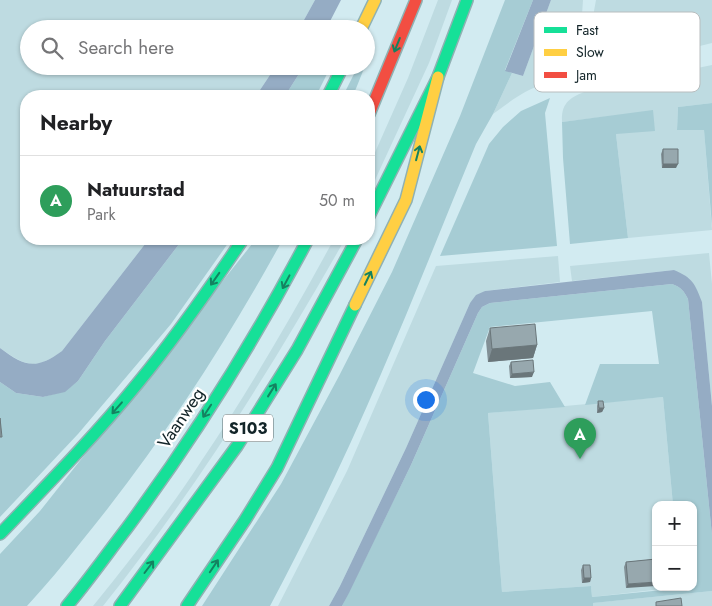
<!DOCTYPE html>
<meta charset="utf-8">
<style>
:root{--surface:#fff;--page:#f2f2f2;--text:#202124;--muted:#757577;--line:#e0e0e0;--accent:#0f766e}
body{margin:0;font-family:Jost,sans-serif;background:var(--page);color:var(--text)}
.controls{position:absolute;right:15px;bottom:15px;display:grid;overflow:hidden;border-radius:10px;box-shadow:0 1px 4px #0004}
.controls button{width:45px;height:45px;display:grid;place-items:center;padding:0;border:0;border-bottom:1px solid var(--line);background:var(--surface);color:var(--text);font:25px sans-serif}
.you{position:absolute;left:425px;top:399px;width:18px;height:18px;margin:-12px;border:4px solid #fff;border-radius:50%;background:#1a73e8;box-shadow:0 0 0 8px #1a73e833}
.badge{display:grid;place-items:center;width:32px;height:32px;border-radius:50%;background:var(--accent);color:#fff;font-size:16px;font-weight:700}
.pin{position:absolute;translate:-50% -41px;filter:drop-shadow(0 1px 2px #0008)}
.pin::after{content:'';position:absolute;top:26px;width:18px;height:15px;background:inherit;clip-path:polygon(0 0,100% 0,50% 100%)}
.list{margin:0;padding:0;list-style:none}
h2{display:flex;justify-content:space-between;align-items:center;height:65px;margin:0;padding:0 20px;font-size:21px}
h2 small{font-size:16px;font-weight:400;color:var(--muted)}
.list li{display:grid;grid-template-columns:32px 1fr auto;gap:15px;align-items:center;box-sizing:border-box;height:90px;padding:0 20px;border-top:1px solid var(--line)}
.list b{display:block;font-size:19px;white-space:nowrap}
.list p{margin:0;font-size:16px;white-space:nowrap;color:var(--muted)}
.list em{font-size:16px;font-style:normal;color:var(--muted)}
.icon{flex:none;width:28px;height:28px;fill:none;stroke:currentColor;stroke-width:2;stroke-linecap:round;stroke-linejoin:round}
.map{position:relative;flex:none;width:712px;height:606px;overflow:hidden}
.search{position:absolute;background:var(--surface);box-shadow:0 1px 4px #0004;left:20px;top:20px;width:355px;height:55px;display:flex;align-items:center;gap:12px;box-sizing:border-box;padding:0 18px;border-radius:28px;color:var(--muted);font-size:19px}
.panel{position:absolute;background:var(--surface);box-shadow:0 1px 4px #0004;left:20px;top:90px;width:355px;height:155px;border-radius:20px}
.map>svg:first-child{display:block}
.green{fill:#bedbe1}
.forest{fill:#a6ccd4;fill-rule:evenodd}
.water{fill:#95acc4}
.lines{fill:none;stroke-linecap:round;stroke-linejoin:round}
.fast-casing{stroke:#8fb1b3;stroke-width:14}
.slow-casing{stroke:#8fb1b3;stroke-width:14}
.jam-casing{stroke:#8fb1b3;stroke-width:14}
.fast{stroke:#16e098;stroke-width:11}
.slow{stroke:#ffcf43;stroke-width:11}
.jam{stroke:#f24e42;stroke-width:11}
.wall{fill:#829096}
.shaded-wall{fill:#6a767a}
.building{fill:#97a8ae;stroke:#6a767a}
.oneway{stroke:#148260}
.labels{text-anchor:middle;stroke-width:4.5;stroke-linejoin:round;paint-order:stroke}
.shield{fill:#fff;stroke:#596668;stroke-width:1}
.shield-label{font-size:16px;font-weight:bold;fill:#122428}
.street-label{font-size:18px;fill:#122428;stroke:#fff}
.key{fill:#fff;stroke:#b8bdbe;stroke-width:1}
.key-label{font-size:14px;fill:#122428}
</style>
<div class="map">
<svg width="712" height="606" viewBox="0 0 712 606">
<rect width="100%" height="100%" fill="#d2ebf1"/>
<path class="green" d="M0,0h315l-16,29h-270v37h247l-20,30h-230v143h123l-87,112c-27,20 -36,15 -62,-3z
M438,0h14l-23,63 -60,130v-27l39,-88z
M551,0h32l-5,73 -16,11c-23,-6 -51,17 -69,30l19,-41 11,3z
M596,0h116v43l-69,17 -49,8v-57z
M712,65v38l-34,4 -1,22h27l8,101 -84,8 -12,-104 37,-23 -91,11c-1,-19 8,-25 25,-31z
M334,239h11c-72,127 -150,252 -242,367h-10c38,-47 76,-95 109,-146 48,-71 91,-146 132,-221z
M709,253l3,31v122l-10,-104 -28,-32 -102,11 -2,-15z
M558,256l2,26 -75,9 -15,12 -64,145 -66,138 -11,20h-51l69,-135 89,-205z
M663,397l10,108h-17v82h24l-88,10 -1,-11 -89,6 -14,-179z
M712,591v15h-119l-1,-3z"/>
<path class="forest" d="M505,0h28l-28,70 7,3 -19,41 -17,30c-32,77 -62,154 -95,230 -34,79 -71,157 -111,232h-68l79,-122 58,-108 53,-104 68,-156z
M304,66h27l-15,30h-31z
M358,66h7l-12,30h-10z
M550,98l-5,15 12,133 -117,10 49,-112 14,-17 18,-16z
M712,103v123l-8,-96h-27l1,-23z
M653,110l2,21 -39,3 12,104 -58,6 -7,-86 -1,-36z
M183,239h48l-60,85 -93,110 -78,83v-135l16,11 27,4 22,-6 13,-10 27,-40z
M256,239h27c-58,106 -125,209 -202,303 -17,22 -35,43 -54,64h-27v-52l40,-43z
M672,284c9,3 12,7 16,15l24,236v56l-119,12v3h-251l69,-141 67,-152 4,-6 8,-4zM652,311l7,53h-59l-15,41 78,-8 10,108h20v82l-101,10 -1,-11 -89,6 -14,-179 77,-6 -15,-25 -35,4 -42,-13 17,-46z"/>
<path class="water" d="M315,0h26l-15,29h-27z
M533,0h18l-28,76 -18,-5z
M276,66h28l-19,30h-29z
M149,239h34l-78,102 -27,40 -13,11 -22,5 -27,-4 -16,-11v-34c25,19 36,22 62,3z
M674,270c19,8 21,14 28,32l10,104v129l-24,-236c-4,-8 -7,-12 -16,-15l-182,19 -8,4 -4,6 -67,152 -62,128 -7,13h-13l11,-20 66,-138 64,-145 6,-8 9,-4z"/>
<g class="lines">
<defs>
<path id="fast" d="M328,96l15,-30
M369,216l69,-139 29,-77
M0,534c47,-49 95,-98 138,-151 38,-46 72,-95 105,-144
M67,606c21,-25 40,-52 60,-78 68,-92 128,-188 181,-289
M120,606l117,-160 60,-96 60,-111
M187,606l58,-86 32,-52 78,-163"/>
<path id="slow" d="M361,29l14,-29
M355,305l51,-105 32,-123"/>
<path id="jam" d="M369,114l47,-114"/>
</defs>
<use href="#fast" class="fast-casing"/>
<use href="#slow" class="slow-casing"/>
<use href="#jam" class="jam-casing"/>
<use href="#fast" class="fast"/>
<use href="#slow" class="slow"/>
<use href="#jam" class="jam"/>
</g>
<path class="wall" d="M663,149l13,19h-14l-1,-14z
M490,328l47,17 -4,13 -45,4 -2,-21z
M511,362l21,15 -22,1 -1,-12z
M598,401l6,7 -2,4 -5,1v-7z
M656,559l-30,29 -2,-21 2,-5z
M583,565l8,13 -1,4 -8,1 -1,-13z"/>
<path class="shaded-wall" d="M663,164h15l-2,4h-14z
M537,345l-4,13 -45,4 4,-13z
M534,372l-2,5 -22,1 2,-4z
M599,408h5l-2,4 -5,1z
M584,578h7l-1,4 -8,1z
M656,582v4l-30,2 2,-4z"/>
<path class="building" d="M663,149h15v15h-15z
M535,324l2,21 -45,4 -2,-21z
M533,360l1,12 -22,2 -1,-12z
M598,401h5l1,7h-5z
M0,418l2,19h-2z
M656,559v23l-28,2 -2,-22z
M583,565h7l1,13h-7z
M681,598l1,8h-26v-4z"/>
<defs><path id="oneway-shaft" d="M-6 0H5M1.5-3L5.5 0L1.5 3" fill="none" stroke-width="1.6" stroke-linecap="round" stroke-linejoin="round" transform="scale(1.25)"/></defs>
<g class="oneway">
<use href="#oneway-shaft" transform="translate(397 45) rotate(112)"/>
<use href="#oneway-shaft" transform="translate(418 153) rotate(-75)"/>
<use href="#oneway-shaft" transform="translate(368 278) rotate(-64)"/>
<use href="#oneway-shaft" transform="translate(215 279) rotate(125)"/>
<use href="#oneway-shaft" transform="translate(286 282) rotate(118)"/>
<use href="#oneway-shaft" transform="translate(272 390) rotate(-58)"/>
<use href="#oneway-shaft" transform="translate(117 408) rotate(131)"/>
<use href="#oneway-shaft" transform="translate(207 411) rotate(123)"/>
<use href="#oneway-shaft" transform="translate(214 566) rotate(-56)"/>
<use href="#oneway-shaft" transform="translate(149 567) rotate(-53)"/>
</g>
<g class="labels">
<rect class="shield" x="223" y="414.5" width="50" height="27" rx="4"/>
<g class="shield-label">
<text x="248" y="434">S103</text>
</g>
<g class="street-label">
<text transform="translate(181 418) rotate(-56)" y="6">Vaanweg</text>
</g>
</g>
<rect x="534" y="12" width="166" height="80" rx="8" class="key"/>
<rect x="544" y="27" width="23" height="6" fill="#16e098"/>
<rect x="544" y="49" width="23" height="7" fill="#ffcf43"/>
<rect x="544" y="72" width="23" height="6" fill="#f24e42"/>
<g class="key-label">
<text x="576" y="35">Fast</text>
<text x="576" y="57">Slow</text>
<text x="576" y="80">Jam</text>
</g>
</svg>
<div class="controls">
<button>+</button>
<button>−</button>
</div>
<div class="you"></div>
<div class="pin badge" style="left:580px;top:459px;background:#2e9e5b">A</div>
<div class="search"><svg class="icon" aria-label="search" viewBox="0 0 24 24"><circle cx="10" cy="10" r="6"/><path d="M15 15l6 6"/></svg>Search here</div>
<section class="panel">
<h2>Nearby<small></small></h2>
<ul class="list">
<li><span class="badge" style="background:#2e9e5b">A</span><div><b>Natuurstad</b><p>Park</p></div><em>50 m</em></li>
</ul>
</section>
</div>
